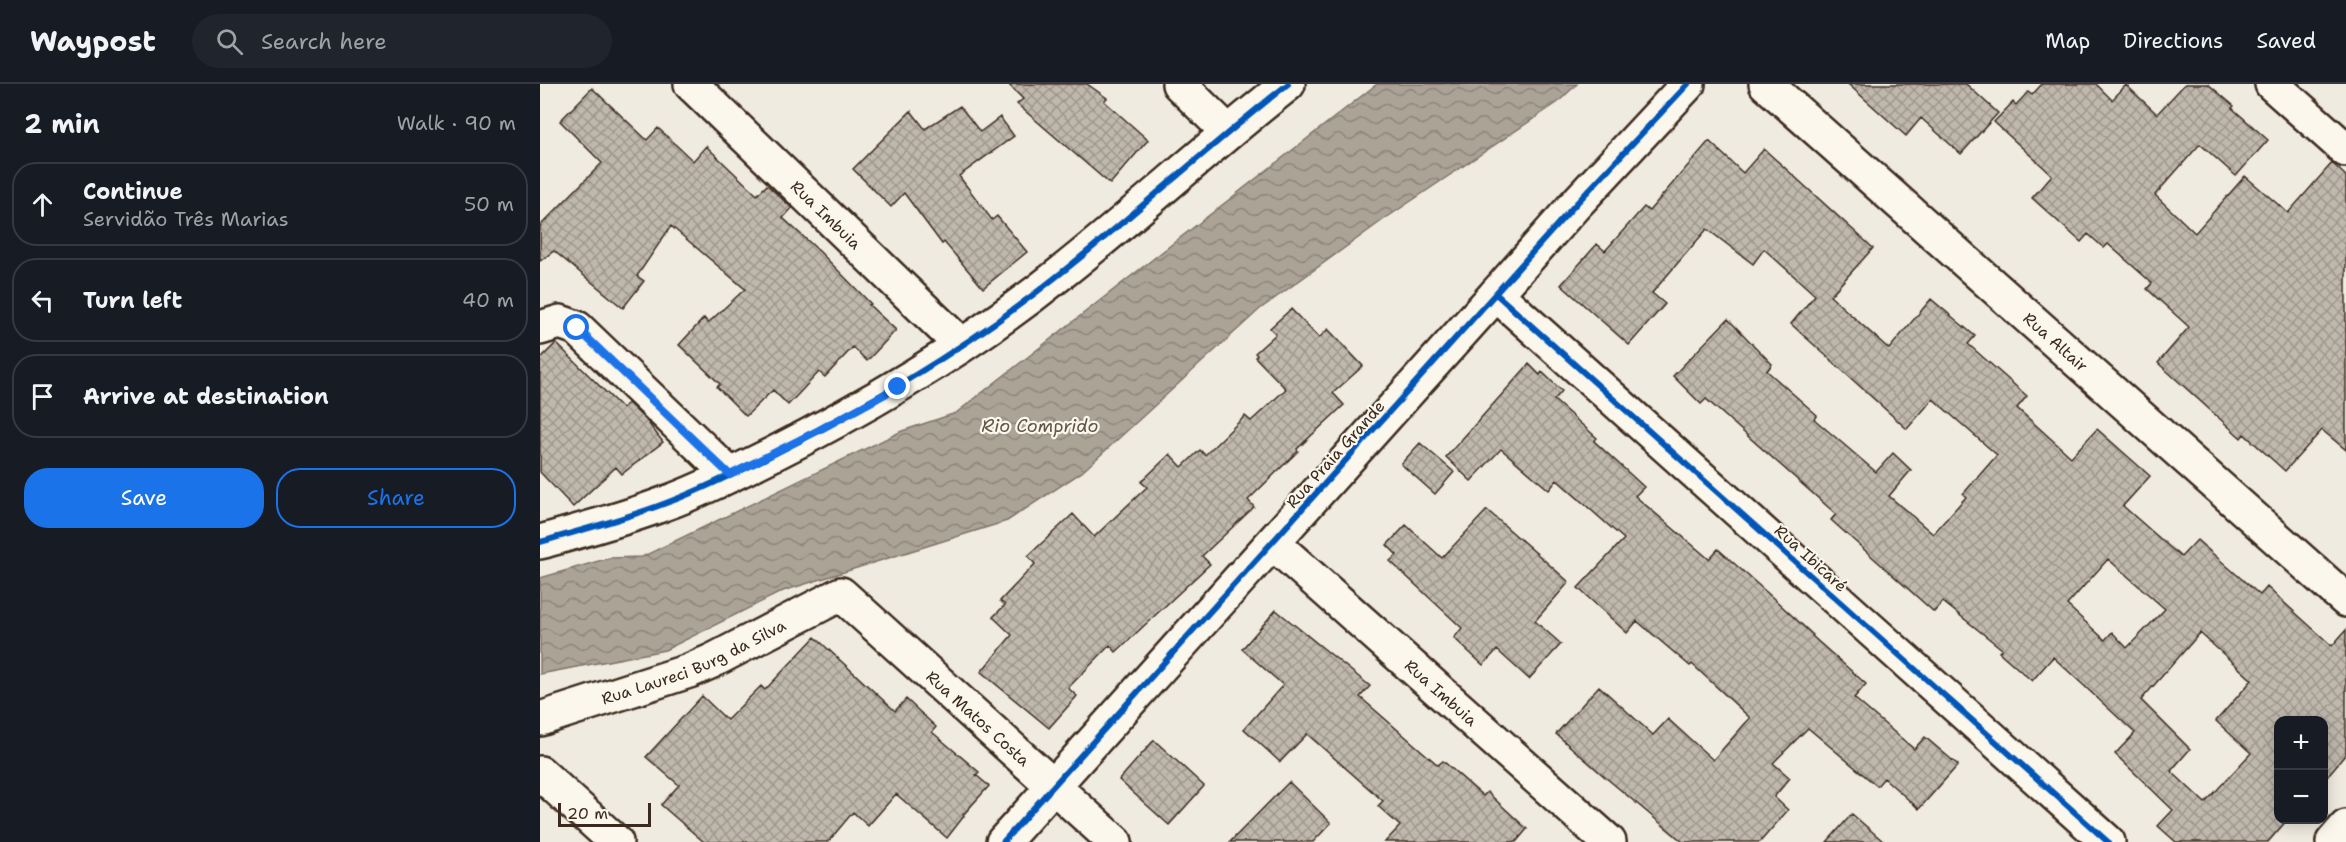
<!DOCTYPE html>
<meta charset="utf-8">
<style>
:root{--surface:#171b24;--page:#20242c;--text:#f1f3f6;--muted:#9ea1a6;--line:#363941;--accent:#1a73e8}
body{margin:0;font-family:"Shantell Sans",sans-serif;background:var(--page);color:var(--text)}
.controls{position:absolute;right:18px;bottom:18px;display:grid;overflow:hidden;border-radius:12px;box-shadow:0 3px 15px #0003}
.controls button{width:54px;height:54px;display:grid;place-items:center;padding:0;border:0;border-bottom:2px solid var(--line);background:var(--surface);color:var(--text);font:30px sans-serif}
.scale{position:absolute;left:18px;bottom:15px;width:93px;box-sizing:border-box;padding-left:6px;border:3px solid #3b2a1e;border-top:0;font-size:16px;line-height:21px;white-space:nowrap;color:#3b2a1e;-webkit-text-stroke:4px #fbf7ec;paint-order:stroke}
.stop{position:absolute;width:18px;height:18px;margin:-14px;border:4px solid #1a73e8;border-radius:50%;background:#fff}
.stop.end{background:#1a73e8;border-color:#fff;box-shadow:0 2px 6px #0008}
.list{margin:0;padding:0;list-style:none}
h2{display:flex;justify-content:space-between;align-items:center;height:78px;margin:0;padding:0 24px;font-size:26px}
h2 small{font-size:20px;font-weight:400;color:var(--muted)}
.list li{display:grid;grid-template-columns:39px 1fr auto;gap:18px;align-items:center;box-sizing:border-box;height:84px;margin:0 12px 12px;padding:0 12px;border:2px solid var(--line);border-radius:24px}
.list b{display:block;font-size:22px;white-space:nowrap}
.list p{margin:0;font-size:20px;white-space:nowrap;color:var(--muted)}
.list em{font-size:20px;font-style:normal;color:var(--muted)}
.actions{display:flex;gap:12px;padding:18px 24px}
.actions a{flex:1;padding:14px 0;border:2px solid var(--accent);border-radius:24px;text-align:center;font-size:21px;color:var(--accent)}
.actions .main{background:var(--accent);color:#fff}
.icon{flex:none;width:33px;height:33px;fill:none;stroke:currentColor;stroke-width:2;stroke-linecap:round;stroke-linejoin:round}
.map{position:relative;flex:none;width:1806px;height:758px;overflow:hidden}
header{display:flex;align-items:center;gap:36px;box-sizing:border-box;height:84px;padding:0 30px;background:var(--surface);border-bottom:2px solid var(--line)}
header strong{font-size:28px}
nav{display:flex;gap:33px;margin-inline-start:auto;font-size:21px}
.search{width:420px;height:54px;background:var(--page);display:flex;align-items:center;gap:15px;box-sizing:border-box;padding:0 21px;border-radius:33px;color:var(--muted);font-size:22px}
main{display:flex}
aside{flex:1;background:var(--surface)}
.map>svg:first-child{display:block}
.water{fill:url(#water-waves);stroke:#7f7367;stroke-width:1.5}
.building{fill:url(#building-cross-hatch);stroke:#3b2a1e;stroke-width:1.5;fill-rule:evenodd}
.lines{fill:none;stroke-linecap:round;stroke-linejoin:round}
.minor-casing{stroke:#3b2a1e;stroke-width:38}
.tertiary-casing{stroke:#3b2a1e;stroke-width:38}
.minor{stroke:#fbf7ec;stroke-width:33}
.tertiary{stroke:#fbf7ec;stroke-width:33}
.cycleway-casing{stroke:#fbf7ec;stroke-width:10}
.cycleway{stroke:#0057b8;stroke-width:6}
.route{stroke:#1a73e8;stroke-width:8}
.labels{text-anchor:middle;stroke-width:4.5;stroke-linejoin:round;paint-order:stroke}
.street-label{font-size:16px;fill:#3b2a1e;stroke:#fbf7ec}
.water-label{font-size:18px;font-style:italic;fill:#635448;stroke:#fbf7ec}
</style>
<header>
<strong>Waypost</strong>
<div class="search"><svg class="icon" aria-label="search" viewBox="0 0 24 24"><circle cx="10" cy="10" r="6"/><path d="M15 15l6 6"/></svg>Search here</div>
<nav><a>Map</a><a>Directions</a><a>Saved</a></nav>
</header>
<main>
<aside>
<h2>2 min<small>Walk · 90 m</small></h2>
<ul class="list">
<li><svg class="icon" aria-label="ahead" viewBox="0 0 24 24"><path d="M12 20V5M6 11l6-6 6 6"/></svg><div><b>Continue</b><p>Servidão Três Marias</p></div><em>50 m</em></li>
<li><svg class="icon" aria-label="left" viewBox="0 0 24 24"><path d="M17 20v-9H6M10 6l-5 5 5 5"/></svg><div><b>Turn left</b></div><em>40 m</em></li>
<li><svg class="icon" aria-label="arrive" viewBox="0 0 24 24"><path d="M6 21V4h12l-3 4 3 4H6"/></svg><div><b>Arrive at destination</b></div></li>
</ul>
<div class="actions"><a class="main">Save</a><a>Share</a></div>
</aside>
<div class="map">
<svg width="1806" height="758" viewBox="0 0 1806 758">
<defs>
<pattern id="water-waves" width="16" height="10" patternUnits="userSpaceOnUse" patternTransform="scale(1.5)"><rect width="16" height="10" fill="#aca397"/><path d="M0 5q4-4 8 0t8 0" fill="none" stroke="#8d857b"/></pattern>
<pattern id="building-cross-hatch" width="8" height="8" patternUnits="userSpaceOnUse" patternTransform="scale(1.5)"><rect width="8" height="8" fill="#c0b8ad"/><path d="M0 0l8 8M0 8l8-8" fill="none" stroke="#9d968c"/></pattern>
</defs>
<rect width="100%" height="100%" fill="#f0ebe0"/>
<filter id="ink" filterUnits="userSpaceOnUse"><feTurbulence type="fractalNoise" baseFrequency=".0167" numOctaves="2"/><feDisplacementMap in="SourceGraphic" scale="12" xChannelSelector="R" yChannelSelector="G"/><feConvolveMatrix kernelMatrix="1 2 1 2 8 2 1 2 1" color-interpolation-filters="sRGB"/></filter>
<g filter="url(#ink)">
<path class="water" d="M837,0h200l-20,19 -174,117 -123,89 -178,163 -75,49 -224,70 -118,59 -125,24v-96l69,-20 33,-1 260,-126 54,-18z"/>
<path class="building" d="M468,0h79l20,14 -3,3 44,39 -38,44 -93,-80 6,-5z
M1308,0h118l32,29 -37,41 -40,-36 -15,18z
M1502,0h54l16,16 14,-15 31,29 28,-30h23l26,22 -2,2 36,32 -32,36 -36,-32 -45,51 40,38 50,-57 43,37 44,-50 14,13v274l-24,-20 -37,41 -41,-37 -3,4 -83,-75 31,-36 -42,-38 5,-6 -44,-39 -4,4 -16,-14 -7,8 -49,-44 20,-23 -58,-53 19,-20 3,3 12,-13 4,3z
M52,4l55,52 11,-12 35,33 13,-15 51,49 10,-10 25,23 -9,10 36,33 52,53 -2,1 27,25 -29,31 -14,-14 -28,30 -6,-5 -31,33 -15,-15 -27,26 -29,-29 3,-3 -41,-39 25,-27 4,5 37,-34 -74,-63 -34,50 7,5 -21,27 -69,-57 -14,10v-35l62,-63 -42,-42z
M420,22l20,26 20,-15 14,19 -55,40 33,44 5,-4 30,36 -44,36 -39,-46 -2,2 -38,-51 -13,14 -38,-38 58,-58 14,18z
M1169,57l34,32 21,-24 109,99 -43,48 59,53 42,-50 44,37 -7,8 59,52 -10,12 54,49 26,-28 53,47 -27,30 58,51 16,-17 63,55 7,-8 65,59 14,-16v124l-22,26v-60h-46v99h10l-20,23h-92l-18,-16 15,-16 -58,-56 20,-21 -82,-76 -21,24 -33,-29 3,-3 -59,-47 -9,10 -103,-92 5,-6 -130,-115 -5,5 -28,-28 55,-57 44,45 -5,7 50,44 -3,4 62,53 17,-19 18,17 -22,26 44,38 33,-37 -3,-3 34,-39 -64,-56 -26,30 -116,-105 24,-29 -51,-46 -11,15 -46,-35 -55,64 13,11 -36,41 -68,-60 36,-41 8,7 39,-44 5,4zM1568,475l57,50 -38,39 -15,-16 -7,8 -38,-35zM1660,549l52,47 -36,41 35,32 -46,50 -34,-32 19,-22 -49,-49z
M751,225l28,29 9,-9 35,37 -30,27 11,12 -47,44 1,2 -50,49 6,7 -52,49 8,8 -94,88 -6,-7 -42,43 9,8 -28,32 -68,-56 31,-37 -19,-18 12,-12 -5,-4 35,-37 -7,-8 45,-42 21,23 53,-50 -6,-5 29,-28 12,13 18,-17 5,5 40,-39 6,5 35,-32 -31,-32 2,-2 -2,-2 21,-19 -6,-6z
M16,259l66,65 6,-5 18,17 17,22 -41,32 -6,-7 -43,40 -33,-35v-113z
M989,280l11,11 2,-3 20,19 -8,9 43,38 -3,3 50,46 -9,9 74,63 9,-10 55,49 40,37 -1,1 54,48 -12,14 60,51 11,-12 33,28 -39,44 -35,-31 -7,8 -69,-58 -35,35 17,15 -16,19 14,13 -28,32h-77l-78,-65 -49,-43 43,-48 54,49 15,-16 45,41 37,-42 -58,-54 -2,2 -53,-45 -10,12 -49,-45 46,-49 -67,-59 -8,10 -48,-41 -30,32 -25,-24z
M880,359l34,29 -19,22 -34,-30z
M947,426l82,72 -34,39 26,23 -32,35 -32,-29 -14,15 -29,-27 8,-10 -72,-67 7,-6 -10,-10 19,-20 36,33z
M736,526l94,76 -10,11 78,68 5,-4 40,35 4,-4 40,37 -11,13h-131l15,-16 -22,-20 5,-5 -76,-67 -27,28 -36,-33 39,-44 -41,-36z
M275,553l80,74 11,-12 30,28 -4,5 47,40 -3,3 13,11 -26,29 1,1 -17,22 -51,-44 -28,32 -15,-14 -25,30h-124l-43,-37 18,-20 -33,-28 56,-61 25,24 34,-34 4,4z
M614,656l50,46 -35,39 -50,-45z
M749,698l42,41 -18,19h-83z
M1312,730l32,28h-57z"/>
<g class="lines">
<defs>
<g id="minor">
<path id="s1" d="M151,0l270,261"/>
<path d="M639,0l48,47"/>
<path id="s2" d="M1226,0l580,516"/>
<path d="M1732,0l74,66"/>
<path d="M956,210l78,-88 114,-122"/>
<path d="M0,244l20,-6 17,6 153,147"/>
<path d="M0,458c42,-12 85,-23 126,-39 37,-13 72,-32 107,-49 101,-51 200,-110 288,-181 77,-61 149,-128 227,-189"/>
<path id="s3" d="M0,635l149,-48 23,-10 129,-67 274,248"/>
<path d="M0,689l76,69"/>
<path d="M1793,758l13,-15"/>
</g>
<g id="tertiary">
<path id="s4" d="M733,459l336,299"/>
<path d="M463,758l493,-548 612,548"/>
</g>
</defs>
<use href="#minor" class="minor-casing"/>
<use href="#tertiary" class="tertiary-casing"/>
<use href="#minor" class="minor"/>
<use href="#tertiary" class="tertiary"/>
<defs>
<path id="cycleway" d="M956,210l612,548
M0,458c42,-12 85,-23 126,-39 37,-13 72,-32 107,-49 101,-51 200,-110 288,-181 77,-61 149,-128 227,-189
M463,758l571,-636 114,-122"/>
</defs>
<use href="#cycleway" class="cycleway-casing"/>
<use href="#cycleway" class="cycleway"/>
</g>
</g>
<g class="lines" filter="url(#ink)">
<path class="route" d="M37,244l153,147 89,-45 79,-43"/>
</g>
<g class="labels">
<g class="street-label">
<text dy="6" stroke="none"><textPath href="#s1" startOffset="188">Rua Imbuia</textPath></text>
<text dy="6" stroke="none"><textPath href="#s2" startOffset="388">Rua Altair</textPath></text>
<text transform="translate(795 370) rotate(-48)" y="6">Rua Praia Grande</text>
<text transform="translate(1271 474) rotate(42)" y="6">Rua Ibicaré</text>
<text dy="6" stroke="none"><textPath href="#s3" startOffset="164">Rua Laureci Burg da Silva</textPath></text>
<text dy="6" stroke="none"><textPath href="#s4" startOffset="225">Rua Imbuia</textPath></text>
<text dy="6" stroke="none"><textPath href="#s3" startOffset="512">Rua Matos Costa</textPath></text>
</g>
<g class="water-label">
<text x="500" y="348">Rio Comprido</text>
</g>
</g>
</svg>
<div class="controls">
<button>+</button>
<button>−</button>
</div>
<div class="scale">20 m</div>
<div class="stop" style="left:37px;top:244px"></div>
<div class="stop end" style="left:358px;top:303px"></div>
</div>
</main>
